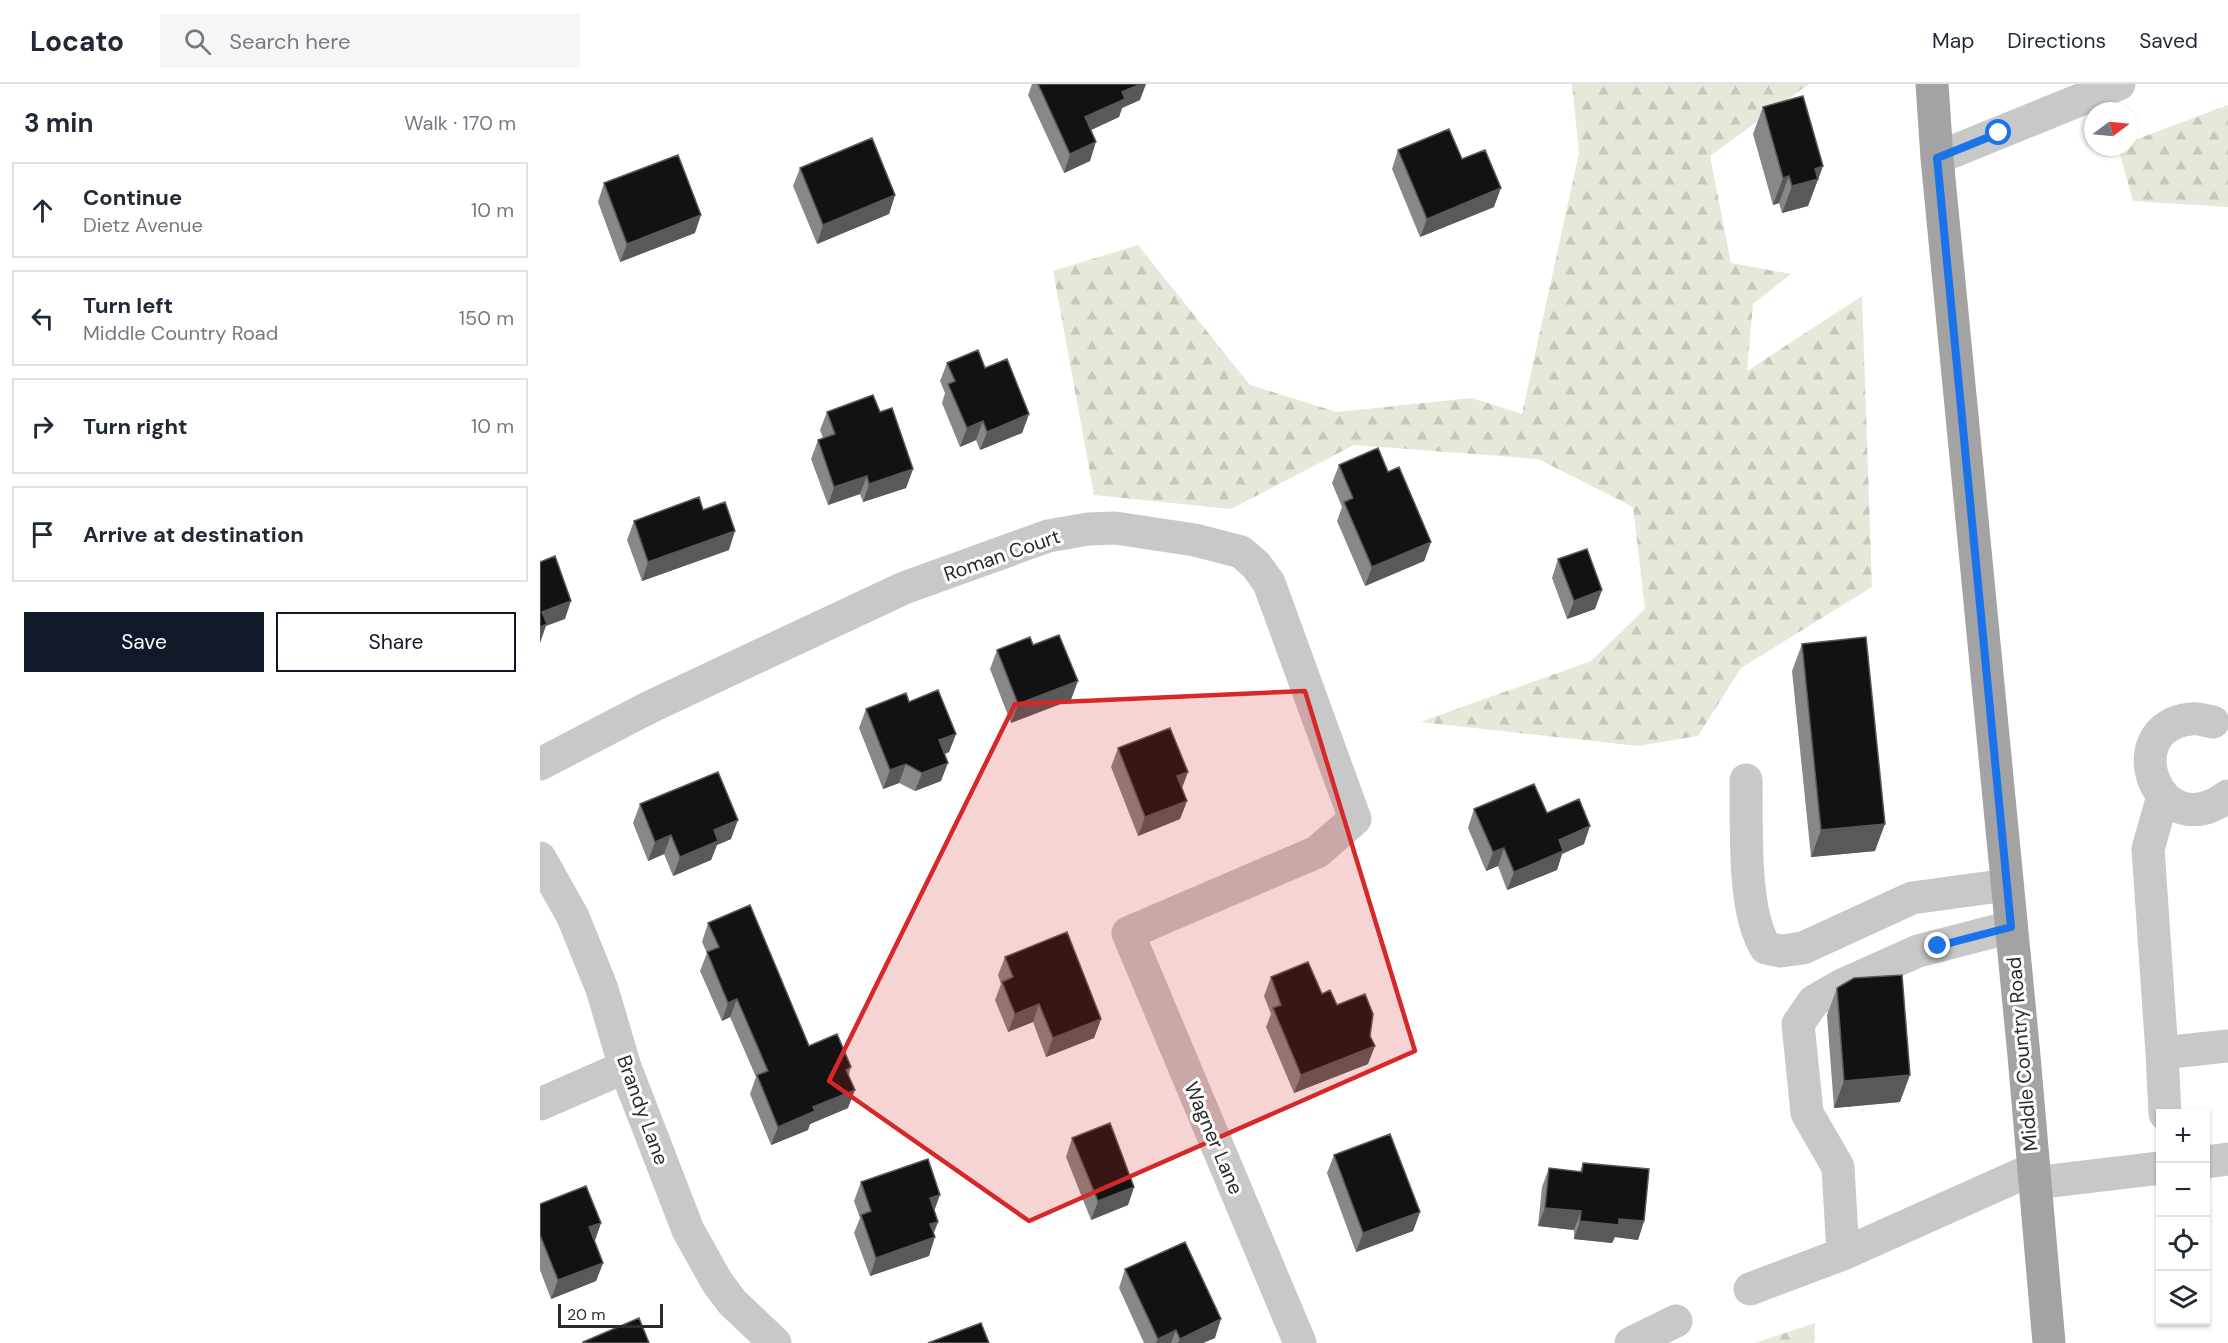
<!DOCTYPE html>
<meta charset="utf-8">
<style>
:root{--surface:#fff;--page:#f6f6f7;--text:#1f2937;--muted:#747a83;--line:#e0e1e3;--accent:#111827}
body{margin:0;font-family:"DM Sans",sans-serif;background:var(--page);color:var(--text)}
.controls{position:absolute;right:18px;bottom:18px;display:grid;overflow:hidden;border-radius:0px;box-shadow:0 2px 4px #0004}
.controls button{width:54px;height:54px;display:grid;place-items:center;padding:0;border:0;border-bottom:2px solid var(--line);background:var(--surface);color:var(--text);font:30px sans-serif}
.compass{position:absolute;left:1544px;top:18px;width:54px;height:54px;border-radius:50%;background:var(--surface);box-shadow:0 2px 4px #0004;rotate:74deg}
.scale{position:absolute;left:18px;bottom:15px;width:105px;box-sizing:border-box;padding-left:6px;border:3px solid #2b2b2b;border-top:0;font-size:16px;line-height:21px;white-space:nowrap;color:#2b2b2b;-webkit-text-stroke:4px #fff;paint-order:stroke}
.stop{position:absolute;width:18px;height:18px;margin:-14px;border:4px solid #1a73e8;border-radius:50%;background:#fff}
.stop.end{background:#1a73e8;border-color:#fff;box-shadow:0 2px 6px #0008}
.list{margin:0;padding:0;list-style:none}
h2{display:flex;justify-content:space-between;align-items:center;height:78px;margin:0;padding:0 24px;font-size:26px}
h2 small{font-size:20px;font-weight:400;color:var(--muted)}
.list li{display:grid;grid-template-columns:39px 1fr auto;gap:18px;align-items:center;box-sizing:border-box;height:96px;margin:0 12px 12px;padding:0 12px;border:2px solid var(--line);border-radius:0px}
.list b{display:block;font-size:22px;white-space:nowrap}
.list p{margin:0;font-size:20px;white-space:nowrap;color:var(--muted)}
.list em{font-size:20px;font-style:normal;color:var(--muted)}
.actions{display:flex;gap:12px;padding:18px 24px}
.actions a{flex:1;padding:14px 0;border:2px solid var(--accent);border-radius:0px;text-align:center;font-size:21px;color:var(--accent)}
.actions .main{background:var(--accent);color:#fff}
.icon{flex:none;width:33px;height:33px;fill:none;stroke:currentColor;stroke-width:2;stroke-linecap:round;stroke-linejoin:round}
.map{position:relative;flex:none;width:1688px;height:1259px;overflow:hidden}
header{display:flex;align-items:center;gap:36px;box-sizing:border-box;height:84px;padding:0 30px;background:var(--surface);border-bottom:2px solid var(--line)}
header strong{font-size:28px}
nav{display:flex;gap:33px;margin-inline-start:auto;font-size:21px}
.search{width:420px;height:54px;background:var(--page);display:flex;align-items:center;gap:15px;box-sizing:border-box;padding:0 21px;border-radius:0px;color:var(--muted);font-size:22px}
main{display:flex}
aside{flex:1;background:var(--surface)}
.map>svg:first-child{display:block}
.forest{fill:url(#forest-firs)}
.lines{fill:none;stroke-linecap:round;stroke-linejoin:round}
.minor{stroke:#c8c8c8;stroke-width:33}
.major{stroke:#a3a3a3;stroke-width:33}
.wall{fill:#888}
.shaded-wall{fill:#595959}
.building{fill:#121212;stroke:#595959;stroke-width:1.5}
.route{stroke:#1a73e8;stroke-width:8}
.marked{fill:#d62828;fill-opacity:0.2;stroke:#d62828;stroke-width:4.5;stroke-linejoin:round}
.labels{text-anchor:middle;stroke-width:6;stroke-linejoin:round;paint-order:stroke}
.street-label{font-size:20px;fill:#2b2b2b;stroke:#fff}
</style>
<header>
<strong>Locato</strong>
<div class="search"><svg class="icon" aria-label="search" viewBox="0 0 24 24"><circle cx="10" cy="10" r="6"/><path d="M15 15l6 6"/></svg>Search here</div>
<nav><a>Map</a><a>Directions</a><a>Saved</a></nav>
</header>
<main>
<aside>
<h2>3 min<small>Walk · 170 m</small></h2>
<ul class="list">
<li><svg class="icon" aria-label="ahead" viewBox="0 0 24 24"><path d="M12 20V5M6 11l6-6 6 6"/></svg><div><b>Continue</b><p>Dietz Avenue</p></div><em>10 m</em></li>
<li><svg class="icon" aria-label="left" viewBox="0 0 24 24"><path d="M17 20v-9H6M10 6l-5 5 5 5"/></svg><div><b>Turn left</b><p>Middle Country Road</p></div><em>150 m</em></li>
<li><svg class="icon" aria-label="right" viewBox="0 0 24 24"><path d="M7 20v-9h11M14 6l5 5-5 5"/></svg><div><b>Turn right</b></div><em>10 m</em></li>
<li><svg class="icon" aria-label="arrive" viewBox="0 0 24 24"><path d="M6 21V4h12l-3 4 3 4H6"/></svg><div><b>Arrive at destination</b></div></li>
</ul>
<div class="actions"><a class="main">Save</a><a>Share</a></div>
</aside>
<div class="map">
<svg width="1688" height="1259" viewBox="0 0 1688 1259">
<defs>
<pattern id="forest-firs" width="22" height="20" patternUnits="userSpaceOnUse" patternTransform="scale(1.5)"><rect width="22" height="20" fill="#e5e9d9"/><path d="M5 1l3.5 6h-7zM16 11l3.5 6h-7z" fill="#c5c8ba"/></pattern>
</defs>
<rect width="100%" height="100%" fill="#fff"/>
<path class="forest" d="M1032,0h237l-99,72 21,107 60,11 -38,30 -6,67 115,-75 10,291 -131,81 -43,68 -60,10 -218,-24 171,-61 54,-52 -12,-102 -95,-48 -184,-14 -123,64 -137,-14 -41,-224 85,-26 112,140 87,27 135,-14 50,16 57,-261z
M1688,21v102l-95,-6 -15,-54h11v-5z
M1275,1239l-1,20h-59z"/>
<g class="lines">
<path class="minor" d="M1397,74l182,-74
M1673,638c-7,-1 -15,-4 -22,-3 -77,7 -34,131 37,77
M0,680l110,-57 254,-119 144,-52 40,-7 27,-1 80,12 46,12 15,13 13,18 86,236 -38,33 -189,81 172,410
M1206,696c1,46 -4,131 20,168l15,3 22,-3 109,-50 95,-13
M1623,712l-15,53 14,204 66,-7
M0,774l33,59 29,72 23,78 63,163 29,52 15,20 43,41
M1622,969l3,61
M0,1020l85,-37
M1666,1078l22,-3
M1494,1099l126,-15
M1303,1170l-5,-87 -31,-54 -9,-89 16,-23 28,-16 76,-34 93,-24
M1210,1205l93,-35 190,-85
M1091,1259l45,-22"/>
<path class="major" d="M1392,0l5,74 87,898 25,287"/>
</g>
<path class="wall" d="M492,0h6l102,16 -18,8 -3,9 -28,13 -1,31 -26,12 -36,-78z
M1223,23l60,59 -15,40 -26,7 -3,-10 -6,2 -20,-71z
M858,66l64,9 32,48 -74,30 -28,-68z
M260,84l95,27 -6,19 -72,30 -24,-58z
M64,99l91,50 -75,29 -22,-60z
M407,279l38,5 44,46 -7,19 -42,17 -4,-10 -16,7 -18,-44 3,-10 -5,-12z
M287,328h53l33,57 -7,19 -43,14 -3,-8 -32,11 -17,-46 7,-19 5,-2 -3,-8z
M799,381l49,7 43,70 -7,19 -59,25 -28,-65 5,-14 -10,-24z
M163,426l26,40 -87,31 -15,-41 7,-19z
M1018,475l37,50 -28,10 -15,-41z
M1262,560l73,207 -64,6 -19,-186z
M493,561l38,55 -60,23 -21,-54 7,-19z
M369,618l47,32 -7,18 -4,2 -4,27 -26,10 -16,-8 -16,6 -24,-61 7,-19z
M578,664l70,24 -6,16 5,13 -7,18 -42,17 -27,-69z
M100,720l91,35 -14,6 -6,15 -38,16 -9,-22 -16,7 -15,-38z
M934,725l73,4 37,31 -22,10 -5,16 -50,20 -9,-24 -12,5 -18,-43z
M168,839l101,123 42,21 -2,8 -1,33 -38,16 -2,6 -37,15 -21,-51 6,-17 -26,-60 -8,4 -22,-50 7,-18 -5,-11z
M465,873l96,62 -7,19 -48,19 -13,-35 -25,10 -13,-32 6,-16 -3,-9z
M731,893l51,17 15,11 33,31 -2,28 -74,29 -28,-66 5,-13 -7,-18z
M1297,904l63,114 -66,6 -7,-93z
M532,1054l62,49 -6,18 -37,15 -25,-63z
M794,1071l86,57 -7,19 -57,21 -29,-79z
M1043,1079l61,58 -6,19 -23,-3 -3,6 -38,-4v-9l-36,-4 4,-39 7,-19 31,4z
M321,1098l73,29 4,11 -4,11 -5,23 -59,20 -16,-43 6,-15 -6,-17z
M0,1120l61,19 -6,18 8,22 -7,18 -45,18 -11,-29z
M585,1185l90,69 -12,5h-59l-25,-55z"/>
<path class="shaded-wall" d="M601,0h5l-6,16 -18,8 -3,9 -41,19 7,-19 37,-25z
M556,58l-6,19 -26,12 6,-19z
M1283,82l-15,40 -26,7 10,-27 23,-17z
M1249,92l-10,27 -6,2 10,-27z
M961,104l-7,19 -74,30 7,-18z
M355,111l-6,19 -72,30 6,-19z
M161,131l-6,18 -75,29 7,-18z
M489,330l-7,19 -42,17 7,-18z
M443,337l-7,19 -16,7 7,-19z
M373,385l-7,19 -43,14 6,-18z
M327,392l-7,18 -32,11 6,-18z
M195,447l-6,19 -87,31 6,-19z
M891,458l-7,19 -59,25 7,-19z
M1062,506l-7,19 -28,10 7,-18z
M31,517l-6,18 -19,7 -6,17v-25l2,-6z
M538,597l-7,19 -60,23 7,-19z
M416,650l-7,18 -16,7 6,-19z
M408,679l-7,18 -26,10 7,-18z
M366,680l-7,19 -16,6 7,-19z
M648,688l-7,18 -4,-14z
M647,717l-7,18 -42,17 7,-19z
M198,736l-7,19 -14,6 -6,15 -38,16 7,-19 34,-27z
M1345,740l-10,27 -64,6 10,-27z
M1050,742l-6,18 -22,10 -5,16 -50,20 7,-18 45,-32z
M131,751l-7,19 -16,7 7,-19z
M964,764l-6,18 -12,5 7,-19z
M197,915l-7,18 -8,4 6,-18z
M499,920l-6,18 -25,10 7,-18z
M561,935l-7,19 -48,19 7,-19z
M835,962l-7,18 -74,29 7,-18z
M1370,991l-10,27 -66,6 10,-27z
M315,1006l-7,18 -38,16 -2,6 -37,15 7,-18 35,-20z
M594,1103l-6,18 -37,15 7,-19z
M400,1111l-7,19 -3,-16z
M1005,1124l36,3 -7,19 -36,-4z
M880,1128l-7,19 -57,21 7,-19z
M1079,1135l25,2 -6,19 -23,-3 -3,6 -38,-4 6,-18z
M398,1138l-7,16 4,-1 -6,19 -59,20 6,-18 54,-34z
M61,1139l-7,19 -5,-15z
M63,1179l-7,18 -45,18 7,-19z
M681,1235l-6,19 -12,5h-25l2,-4z
M636,1246l-5,13h-15l2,-4z"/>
<path class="building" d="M498,0h103l-19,8 3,7 -40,18 11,25 -26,12z
M1263,12l20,70 -8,3 3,10 -26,7 -3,-10 -6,2 -20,-71z
M909,45l13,30 23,-9 16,38 -74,31 -29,-69z
M332,54l23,57 -72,30 -23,-57z
M138,71l23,60 -74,29 -23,-61z
M438,266l7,18 22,-9 22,55 -42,18 -4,-11 -16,7 -19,-44 7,-3 -8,-18z
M333,311l7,17 12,-4 21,61 -44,15 -2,-8 -33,11 -16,-47 17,-6 -8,-22z
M838,364l10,24 11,-5 32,75 -59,25 -28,-65 9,-4 -14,-33z
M159,413l4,13 22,-8 10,29 -87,31 -14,-41z
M1047,465l15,41 -28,11 -16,-42z
M15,472l16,45 -29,11 5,12 -7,3v-65z
M519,551l19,46 -60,23 -21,-54 33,-13 3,8z
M1326,553l19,187 -64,6 -19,-186z
M398,606l18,44 -17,6 9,23 -26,10 -16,-9 -16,6 -24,-61 40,-16 3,9z
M630,644l18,44 -11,4 10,25 -42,16 -27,-69z
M178,688l20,48 -24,10 4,11 -38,16 -9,-22 -16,7 -15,-38z
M994,700l13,29 32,-14 11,27 -31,14 4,11 -49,21 -10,-24 -11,4 -19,-43z
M210,821l59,141 28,-12 14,33 -5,3 9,20 -42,17 2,4 -37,16 -21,-52 11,-4 -31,-72 -9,4 -21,-51 12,-5 -11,-24z
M527,848l34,87 -48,19 -14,-34 -24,10 -13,-32 11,-5 -8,-20z
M768,878l14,32 8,-4 7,15 28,-11 8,20 -3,22 5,10 -74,29 -28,-67 8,-3 -10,-28z
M1362,891l8,100 -66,6 -7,-93 17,-10z
M570,1039l24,64 -36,14 -26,-63z
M850,1050l30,78 -57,21 -29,-78z
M388,1075l12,36 -10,3 8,24 -8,2 5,13 -59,21 -15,-43 10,-4 -10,-29z
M1043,1079l66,6 -5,52 -25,-2v6l-39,-4 1,-10 -36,-3 4,-40 33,4z
M46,1102l15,37 -12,4 14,36 -45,17 -18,-45v-31z
M645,1158l36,77 -41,20 -4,-9 -18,9 -33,-70z
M99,1234l10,25h-65l-1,-1z
M441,1239l8,20h-61z"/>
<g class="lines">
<path class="route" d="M1398,862l73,-19 -74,-769 62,-25"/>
</g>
<path class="marked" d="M765,607l110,360 -386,170 -200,-140 186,-377z"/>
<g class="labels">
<g class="street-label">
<text transform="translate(462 471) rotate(-19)" y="7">Roman Court</text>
<text transform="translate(1482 970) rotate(-95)" y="7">Middle Country Road</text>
<text transform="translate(103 1026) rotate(70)" y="7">Brandy Lane</text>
<text transform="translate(674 1054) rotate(67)" y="7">Wagner Lane</text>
</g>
</g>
</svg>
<div class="controls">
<button>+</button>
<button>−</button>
<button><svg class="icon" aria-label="locate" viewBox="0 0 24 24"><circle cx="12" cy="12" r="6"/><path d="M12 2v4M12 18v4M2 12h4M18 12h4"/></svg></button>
<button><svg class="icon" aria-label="layers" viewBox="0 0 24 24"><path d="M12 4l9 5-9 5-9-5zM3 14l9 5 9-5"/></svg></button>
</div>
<svg class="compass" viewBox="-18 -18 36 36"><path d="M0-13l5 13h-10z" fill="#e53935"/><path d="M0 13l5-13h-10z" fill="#747a83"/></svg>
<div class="scale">20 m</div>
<div class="stop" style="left:1459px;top:49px"></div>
<div class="stop end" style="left:1398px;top:862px"></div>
</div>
</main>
